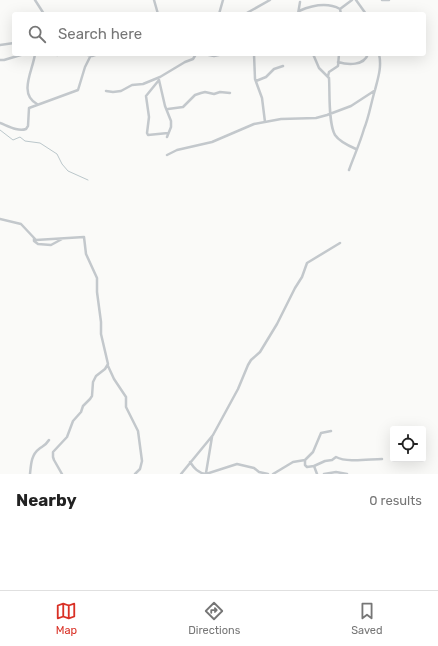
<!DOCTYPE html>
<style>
:root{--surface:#fff;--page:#f6f6f6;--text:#222;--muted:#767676;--line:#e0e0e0;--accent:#d93025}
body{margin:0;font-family:Rubik,sans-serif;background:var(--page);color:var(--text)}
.controls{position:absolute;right:12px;bottom:12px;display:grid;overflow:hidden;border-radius:4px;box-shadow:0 4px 16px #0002}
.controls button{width:36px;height:36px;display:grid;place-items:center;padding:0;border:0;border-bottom:1px solid var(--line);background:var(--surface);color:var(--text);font:20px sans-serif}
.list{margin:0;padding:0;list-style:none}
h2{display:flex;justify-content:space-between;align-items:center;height:52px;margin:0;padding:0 16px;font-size:17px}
h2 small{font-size:13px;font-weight:400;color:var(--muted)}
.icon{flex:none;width:22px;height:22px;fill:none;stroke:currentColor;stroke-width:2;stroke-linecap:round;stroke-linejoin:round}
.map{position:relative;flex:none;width:438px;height:474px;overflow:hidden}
.search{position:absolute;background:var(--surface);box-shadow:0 4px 16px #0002;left:12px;right:12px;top:12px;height:44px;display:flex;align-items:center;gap:10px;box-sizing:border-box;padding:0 14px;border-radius:4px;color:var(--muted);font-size:15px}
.sheet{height:116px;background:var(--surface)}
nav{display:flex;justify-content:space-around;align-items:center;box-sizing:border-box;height:56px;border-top:1px solid var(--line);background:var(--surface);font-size:11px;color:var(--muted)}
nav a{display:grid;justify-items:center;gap:2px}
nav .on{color:var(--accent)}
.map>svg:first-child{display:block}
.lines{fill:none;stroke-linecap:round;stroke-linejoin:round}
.stream{stroke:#bbc7cb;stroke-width:1}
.street{stroke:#c3c8cc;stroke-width:2.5}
</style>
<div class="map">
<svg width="438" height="474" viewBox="0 0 438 474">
<rect width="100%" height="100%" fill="#fafaf8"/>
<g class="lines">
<path class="stream" d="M0,130l13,10 7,-3 5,4 15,2 17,11 5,10 6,7 20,9"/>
<path class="street" d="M35,0l9,14
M154,0l4,14
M356,0l10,14
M382,0h7
M299,11c14,-6 28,-9 41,-2
M219,14l4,-14
M245,14l25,-14
M298,14l2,-12
M341,14l-1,-5 12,-9
M0,45l14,-2
M35,54c-2,16 -17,40 2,50
M55,54l2,1 4,-1
M84,54l8,2 6,-2
M204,54l10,2 9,-2
M254,54l1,25 7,19 3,24
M313,54l6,14 10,10c1,13 -1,45 6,57 4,6 14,11 21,14
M0,60h4l20,-6
M338,62c10,3 26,4 30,-8
M328,76l1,-4 9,-6 1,-12
M159,80l-13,16 3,21 -2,16 1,2 20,-2
M159,80l6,26 6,15v6l-4,10
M256,81l10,-4 8,-8 9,-3
M106,91l7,1 8,-1 11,-6 11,-1 17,-7 25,-15 8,-3 3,-5
M168,109l15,-2 12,-12 6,-2 4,-1 9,2 6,-2 10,1
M0,123c8,3 18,9 26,6l2,-3 1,-18 49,-18 7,-23 6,-12
M167,155l10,-5 35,-8 42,-18 27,-5 35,-1 11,-3 24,-9 23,-15
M349,170c5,-14 11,-27 15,-41 5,-12 7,-26 11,-39 3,-12 7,-23 4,-36
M0,219l21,5 15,16 48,-3 2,17 11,24v14l4,30v12l7,30 -3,5 -9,7 -3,6 -1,14 -2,3 -7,7 -2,6 -8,9 -6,16 -14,15v5l1,3 8,14
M34,238v3l4,3 13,1 11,-6
M108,366l6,13 12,18v10l12,24 4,30 -2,8 -5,5
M305,460v5l2,2 7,-1 3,8
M190,462c4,6 8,11 16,12l31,-10 17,4 5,4 9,2
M314,466l11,-5 7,-1 4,-3c11,6 34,2 46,2
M206,473l6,-36
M30,474c1,-9 1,-19 9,-25 4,-3 7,-4 10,-9
M181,474l32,-39 25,-46 10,-24 3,-5 9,-8 17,-28 18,-36 7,-11 5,-14 33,-20
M273,474l20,-12 12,-2 8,-8 8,-19 10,-2
M324,474l12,-2 11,2"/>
</g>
</svg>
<div class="controls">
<button><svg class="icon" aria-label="locate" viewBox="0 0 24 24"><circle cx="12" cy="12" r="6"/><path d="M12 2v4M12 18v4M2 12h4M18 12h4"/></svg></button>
</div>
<div class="search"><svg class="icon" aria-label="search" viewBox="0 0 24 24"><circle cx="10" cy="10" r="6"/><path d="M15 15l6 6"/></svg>Search here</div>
</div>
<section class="sheet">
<h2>Nearby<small>0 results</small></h2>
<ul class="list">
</ul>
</section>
<nav>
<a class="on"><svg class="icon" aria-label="map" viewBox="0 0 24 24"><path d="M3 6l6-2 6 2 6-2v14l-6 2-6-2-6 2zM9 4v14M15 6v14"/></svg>Map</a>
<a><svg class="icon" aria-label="directions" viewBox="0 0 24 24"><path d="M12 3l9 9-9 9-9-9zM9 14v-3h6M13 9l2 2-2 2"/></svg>Directions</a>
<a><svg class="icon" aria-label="saved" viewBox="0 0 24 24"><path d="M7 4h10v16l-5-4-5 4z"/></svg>Saved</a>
</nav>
